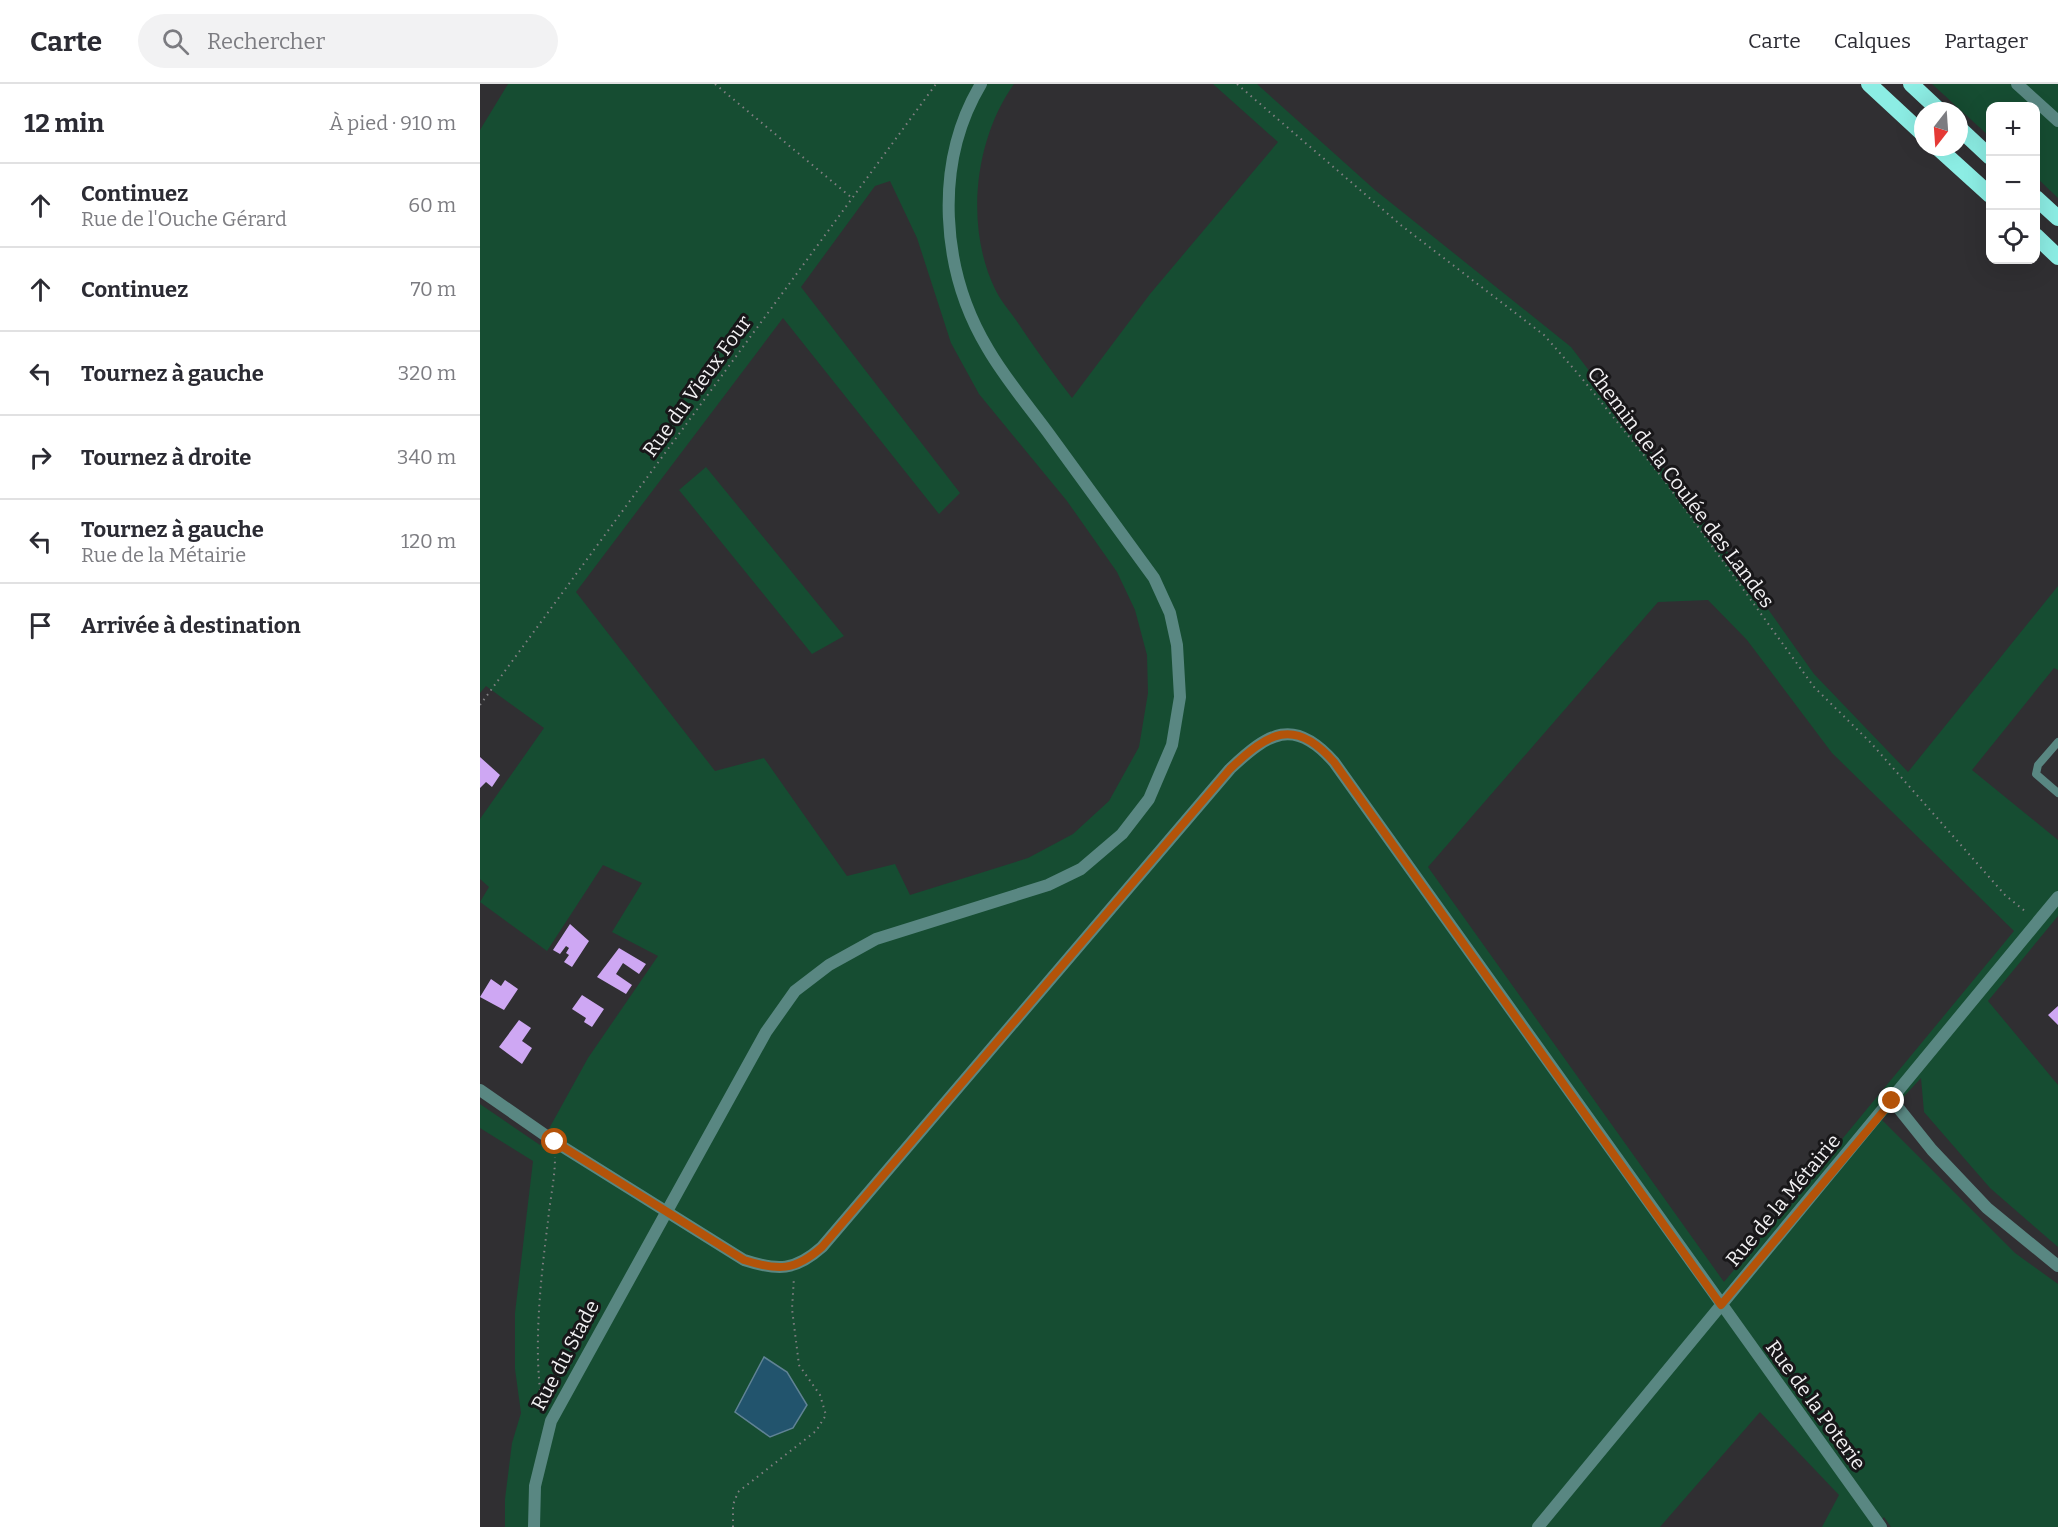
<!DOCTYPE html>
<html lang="fr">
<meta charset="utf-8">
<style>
:root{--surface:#fff;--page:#f2f2f3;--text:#2b2b33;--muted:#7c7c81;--line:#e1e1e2}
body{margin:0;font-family:Bitter,serif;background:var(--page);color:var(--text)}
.controls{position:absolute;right:18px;top:18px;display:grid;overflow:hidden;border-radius:12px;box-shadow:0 6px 24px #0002}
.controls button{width:54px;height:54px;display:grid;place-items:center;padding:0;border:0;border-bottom:2px solid var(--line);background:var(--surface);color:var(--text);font:30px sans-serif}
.compass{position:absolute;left:1434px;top:18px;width:54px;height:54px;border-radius:50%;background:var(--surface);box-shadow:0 6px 24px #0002;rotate:197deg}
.stop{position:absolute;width:18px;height:18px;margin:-14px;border:4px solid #b45309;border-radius:50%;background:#fff}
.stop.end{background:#b45309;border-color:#fff;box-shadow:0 2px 6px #0008}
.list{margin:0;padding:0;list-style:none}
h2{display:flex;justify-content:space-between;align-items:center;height:78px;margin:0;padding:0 24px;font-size:26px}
h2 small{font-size:20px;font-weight:400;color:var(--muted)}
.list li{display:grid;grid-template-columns:39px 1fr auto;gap:18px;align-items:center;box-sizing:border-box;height:84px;padding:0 24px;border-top:2px solid var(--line)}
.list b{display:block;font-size:22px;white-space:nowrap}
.list p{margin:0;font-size:20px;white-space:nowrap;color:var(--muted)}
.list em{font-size:20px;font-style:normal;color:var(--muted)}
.icon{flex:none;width:33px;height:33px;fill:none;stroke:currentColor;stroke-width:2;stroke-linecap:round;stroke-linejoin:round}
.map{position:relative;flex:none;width:1578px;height:1443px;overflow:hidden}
header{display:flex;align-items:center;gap:36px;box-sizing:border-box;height:84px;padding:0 30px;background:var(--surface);border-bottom:2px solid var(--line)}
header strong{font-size:28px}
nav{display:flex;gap:33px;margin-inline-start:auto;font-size:21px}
.search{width:420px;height:54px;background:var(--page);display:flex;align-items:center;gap:15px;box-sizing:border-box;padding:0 21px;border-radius:33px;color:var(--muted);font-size:22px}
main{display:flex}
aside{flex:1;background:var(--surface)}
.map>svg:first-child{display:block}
.green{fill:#164d32;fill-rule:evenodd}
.water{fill:#22546d;stroke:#608395;stroke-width:1.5}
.building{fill:#cea7f3}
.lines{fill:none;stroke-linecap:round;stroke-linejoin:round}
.path{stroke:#807f82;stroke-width:2;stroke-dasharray:1.5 4.5;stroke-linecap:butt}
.service{stroke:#598782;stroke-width:8}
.minor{stroke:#598782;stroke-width:12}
.tertiary{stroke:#598782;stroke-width:12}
.trunk{stroke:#8cede4;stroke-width:16}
.route{stroke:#b45309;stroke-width:8}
.labels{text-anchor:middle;stroke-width:6;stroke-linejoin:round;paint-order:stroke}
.street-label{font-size:20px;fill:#f2f1f3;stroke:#181719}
</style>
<header>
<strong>Carte</strong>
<div class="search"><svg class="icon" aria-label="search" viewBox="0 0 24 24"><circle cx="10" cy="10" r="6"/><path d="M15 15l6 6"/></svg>Rechercher</div>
<nav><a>Carte</a><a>Calques</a><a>Partager</a></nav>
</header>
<main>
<aside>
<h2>12 min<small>À pied · 910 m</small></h2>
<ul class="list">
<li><svg class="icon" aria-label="ahead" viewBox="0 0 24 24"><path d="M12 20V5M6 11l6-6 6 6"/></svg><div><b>Continuez</b><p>Rue de l'Ouche Gérard</p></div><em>60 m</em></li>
<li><svg class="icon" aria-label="ahead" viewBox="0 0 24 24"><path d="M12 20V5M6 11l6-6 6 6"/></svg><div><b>Continuez</b></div><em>70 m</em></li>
<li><svg class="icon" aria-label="left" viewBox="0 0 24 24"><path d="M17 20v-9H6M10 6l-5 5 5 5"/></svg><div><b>Tournez à gauche</b></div><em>320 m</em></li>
<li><svg class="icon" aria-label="right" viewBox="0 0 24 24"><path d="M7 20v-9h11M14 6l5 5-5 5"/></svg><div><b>Tournez à droite</b></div><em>340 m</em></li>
<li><svg class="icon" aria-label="left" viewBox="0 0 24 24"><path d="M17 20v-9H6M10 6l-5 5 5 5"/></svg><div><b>Tournez à gauche</b><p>Rue de la Métairie</p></div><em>120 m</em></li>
<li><svg class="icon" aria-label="arrive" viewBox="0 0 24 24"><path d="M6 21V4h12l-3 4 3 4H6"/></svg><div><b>Arrivée à destination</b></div></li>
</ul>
</aside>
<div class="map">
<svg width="1578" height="1443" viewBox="0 0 1578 1443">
<rect width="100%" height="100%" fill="#302f32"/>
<path class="green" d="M28,0h506c-40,56 -49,143 -19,205 5,11 14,21 21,31 18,27 36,52 56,78l78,-104 128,-152 -65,-58h44l118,106 196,157 155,203 88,124 94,98 150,-186v84l-4,-2 -82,102 86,70v76l-70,85 70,84v162l-68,-59 -66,-76 -3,-34 -39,42 133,133 43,31v243h-167l-7,-10 -9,10h-53l17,-32 -79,-83 -100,115h-1155v-28l7,-56 9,-30 -6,-44v-56l18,-152 -53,-33v-24l60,41 48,-87 70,-102 -46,-24 30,-49 -39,-18 -56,86 -67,-49 9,-15 -9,-8v-60l64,-91 -58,-42 -6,7v-563zM410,97l27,57 34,105 28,51 88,107 50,71 18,38 12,45 1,38 -9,54 -30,54 -36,33 -45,24 -118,37 -15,-31 -48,12 -83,-118 -49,13 -139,-179 207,-274 156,196 21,-21 -159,-206 74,-101zM1228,516l39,40 85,113 182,178 -290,351 -296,-415 230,-265z
M1452,0h126v114l-22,-21v-71h-46v31z
M226,383l138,169 -32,18 -133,-164z"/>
<path class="water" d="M284,1273l23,15 20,33 -14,23 -23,9 -35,-25z"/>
<path class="building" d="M0,673l20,18 -8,12 -6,-5 -6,6z
M90,840l19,17 -17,26 -8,-5 5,-7 -3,-2 3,-5 -3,-2 -6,8 -7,-4z
M139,864l27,16 -7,10 -16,-11 -7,11 16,11 -6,9 -29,-17z
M11,895l10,7 4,-6 13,9 -14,21 -24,-13z
M102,911l22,14 -12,18 -8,-5 2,-4 -14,-9z
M1578,922v19l-10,-10z
M39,936l12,8 -9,13 10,7 -10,16 -23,-17z"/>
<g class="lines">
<path class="path" d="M235,0l137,114
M757,0l165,142 142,109 36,41 84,104 150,207 57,56 134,152 21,17
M0,621l456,-621
M63,1324c-11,-54 -2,-132 5,-187 2,-22 7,-42 7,-64
M253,1443v-22l5,-13 78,-61 10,-16 -6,-20 -21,-30 -7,-56 2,-32"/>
<path class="service" d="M1578,658l-20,23 -2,9 22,19"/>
<path class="minor" d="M0,1006l75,52 189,118c34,11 51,11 78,-13l408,-478c38,-36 64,-53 104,-7l547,765
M1412,1016l40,50 55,58 71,58
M1058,1443l520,-630"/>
<path class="tertiary" d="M1537,0l41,37
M54,1443l1,-41 16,-65 215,-389 29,-41 34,-26 47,-26 172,-54 33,-16 41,-35 27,-35 23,-54 8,-48 -3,-52 -7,-32 -16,-35c-34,-46 -68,-93 -102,-140 -21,-29 -46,-58 -64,-89 -47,-78 -55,-185 -7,-265"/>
<path class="trunk" d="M1389,0l54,50
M1431,0l29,27
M1479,44l31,29
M1457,63l53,48
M1556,114l22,20
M1556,152l22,21"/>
</g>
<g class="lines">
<path class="route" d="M75,1058l189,118c34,11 51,11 78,-13l408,-478c38,-36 64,-53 104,-7l387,543 171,-204"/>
</g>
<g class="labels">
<g class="street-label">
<text transform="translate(217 302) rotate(-54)" y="7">Rue du Vieux Four</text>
<text transform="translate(1201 403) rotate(53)" y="7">Chemin de la Coulée des Landes</text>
<text transform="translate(1303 1116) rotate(-50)" y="7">Rue de la Métairie</text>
<text transform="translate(85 1271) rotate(-62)" y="7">Rue du Stade</text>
<text transform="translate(1336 1321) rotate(54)" y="7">Rue de la Poterie</text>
</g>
</g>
</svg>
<div class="controls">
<button>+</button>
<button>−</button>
<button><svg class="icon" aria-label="locate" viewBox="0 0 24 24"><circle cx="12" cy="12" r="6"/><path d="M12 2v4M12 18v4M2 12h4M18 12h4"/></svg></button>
</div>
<svg class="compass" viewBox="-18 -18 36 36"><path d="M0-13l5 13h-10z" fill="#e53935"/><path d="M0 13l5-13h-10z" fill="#7c7c81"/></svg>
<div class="stop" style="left:75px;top:1058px"></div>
<div class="stop end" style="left:1412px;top:1017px"></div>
</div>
</main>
